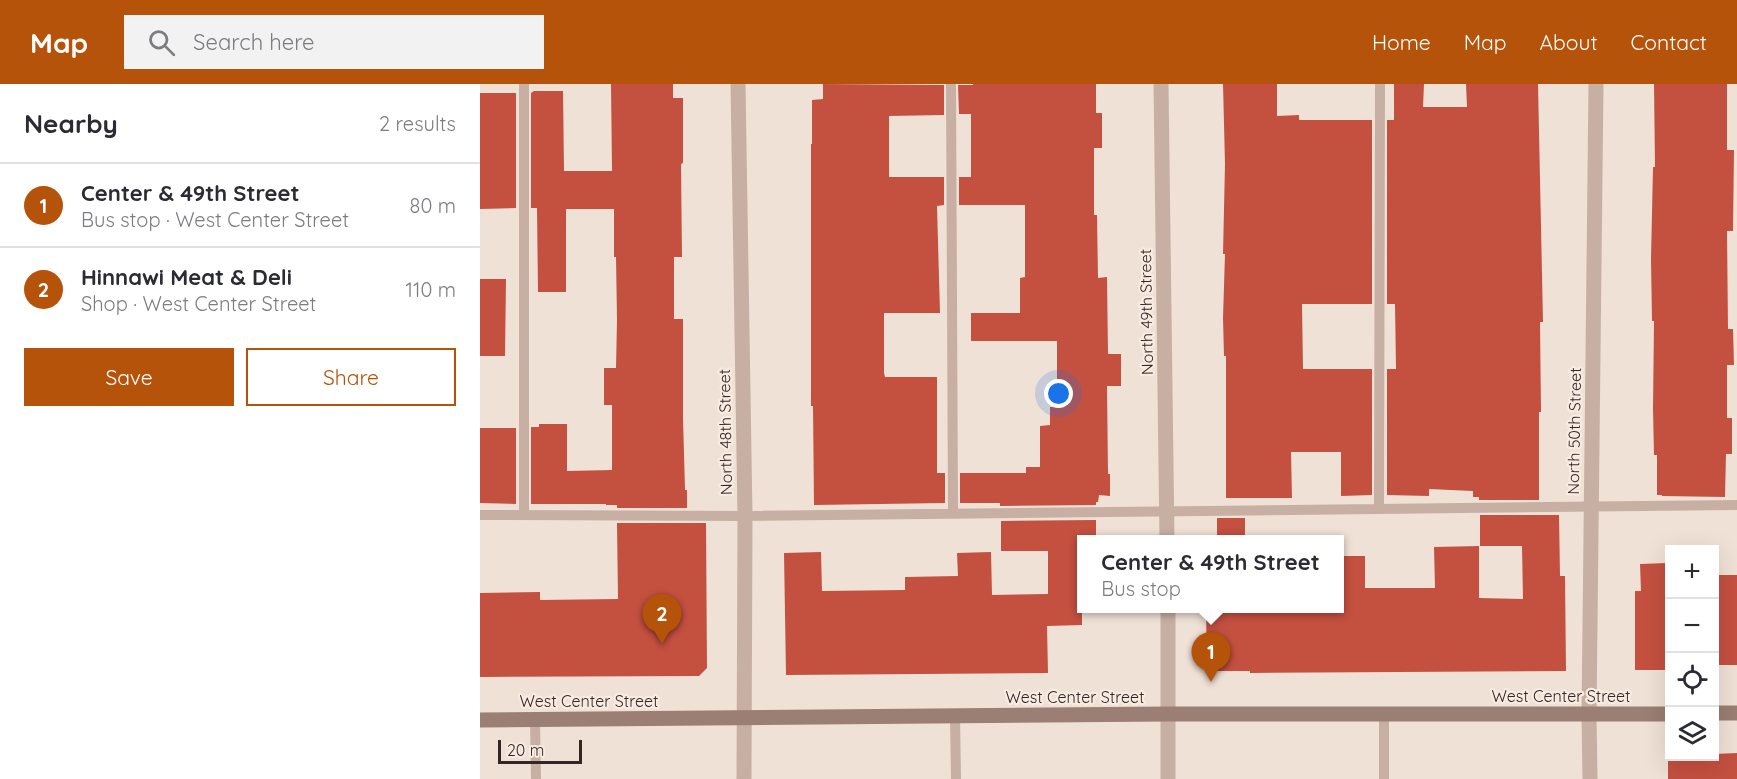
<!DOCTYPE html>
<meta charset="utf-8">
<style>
:root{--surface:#fff;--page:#f2f2f3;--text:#2b2b33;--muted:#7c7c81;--line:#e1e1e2;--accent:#b45309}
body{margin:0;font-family:Quicksand,sans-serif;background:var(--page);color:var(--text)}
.controls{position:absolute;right:18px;bottom:18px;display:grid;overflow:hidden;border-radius:0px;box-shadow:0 6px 24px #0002}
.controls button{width:54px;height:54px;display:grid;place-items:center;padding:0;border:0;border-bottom:2px solid var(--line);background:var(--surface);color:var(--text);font:30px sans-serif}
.scale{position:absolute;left:18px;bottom:15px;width:84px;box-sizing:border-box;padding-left:6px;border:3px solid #322725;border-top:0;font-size:16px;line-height:21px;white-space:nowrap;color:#322725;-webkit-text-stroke:4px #f8ebe2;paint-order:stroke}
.you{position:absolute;left:579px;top:310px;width:21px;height:21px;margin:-15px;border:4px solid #fff;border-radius:50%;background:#1a73e8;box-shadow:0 0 0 9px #1a73e833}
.badge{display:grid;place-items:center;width:39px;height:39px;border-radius:50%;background:var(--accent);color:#fff;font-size:20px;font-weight:700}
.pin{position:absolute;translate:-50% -50px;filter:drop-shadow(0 2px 3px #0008)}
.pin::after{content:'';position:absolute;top:32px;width:21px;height:18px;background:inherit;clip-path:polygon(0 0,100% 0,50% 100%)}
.popup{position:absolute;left:597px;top:451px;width:267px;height:78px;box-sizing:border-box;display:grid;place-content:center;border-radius:0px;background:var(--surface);filter:drop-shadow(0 2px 4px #0005);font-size:20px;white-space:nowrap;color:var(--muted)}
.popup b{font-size:22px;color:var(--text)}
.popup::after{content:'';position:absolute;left:50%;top:100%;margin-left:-12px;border:12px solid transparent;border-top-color:var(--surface)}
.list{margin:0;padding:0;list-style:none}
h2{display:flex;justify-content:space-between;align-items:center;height:78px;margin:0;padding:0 24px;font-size:26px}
h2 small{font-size:20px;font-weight:400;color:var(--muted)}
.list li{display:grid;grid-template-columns:39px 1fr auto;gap:18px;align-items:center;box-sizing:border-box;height:84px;padding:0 24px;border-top:2px solid var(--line)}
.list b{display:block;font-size:22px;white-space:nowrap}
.list p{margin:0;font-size:20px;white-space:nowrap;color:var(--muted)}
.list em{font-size:20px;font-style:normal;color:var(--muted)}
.actions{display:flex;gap:12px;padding:18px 24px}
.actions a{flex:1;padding:14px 0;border:2px solid var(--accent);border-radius:0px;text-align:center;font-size:21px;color:var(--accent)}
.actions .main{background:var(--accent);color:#fff}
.icon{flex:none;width:33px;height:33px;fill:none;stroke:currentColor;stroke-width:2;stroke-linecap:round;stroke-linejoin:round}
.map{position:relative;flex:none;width:1257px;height:695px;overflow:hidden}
header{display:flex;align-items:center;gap:36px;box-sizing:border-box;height:84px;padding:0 30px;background:var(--accent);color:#fff}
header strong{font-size:28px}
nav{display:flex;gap:33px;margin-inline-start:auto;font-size:21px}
.search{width:420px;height:54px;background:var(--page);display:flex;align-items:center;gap:15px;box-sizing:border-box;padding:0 21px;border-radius:0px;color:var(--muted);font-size:22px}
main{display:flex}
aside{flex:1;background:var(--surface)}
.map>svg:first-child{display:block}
.building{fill:#c45040}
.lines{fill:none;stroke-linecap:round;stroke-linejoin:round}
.lane{stroke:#c7afa3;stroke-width:10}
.street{stroke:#c7afa3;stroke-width:15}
.secondary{stroke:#9b7e74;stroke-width:15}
.labels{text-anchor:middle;stroke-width:4.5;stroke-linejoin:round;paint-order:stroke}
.street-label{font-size:16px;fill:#322725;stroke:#f8ebe2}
</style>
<header>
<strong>Map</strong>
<div class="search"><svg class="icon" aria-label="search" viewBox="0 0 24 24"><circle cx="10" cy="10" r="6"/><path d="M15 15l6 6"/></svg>Search here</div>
<nav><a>Home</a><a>Map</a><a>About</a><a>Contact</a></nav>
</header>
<main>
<aside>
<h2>Nearby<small>2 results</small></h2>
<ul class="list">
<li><span class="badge">1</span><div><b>Center &amp; 49th Street</b><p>Bus stop · West Center Street</p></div><em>80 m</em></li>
<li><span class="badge">2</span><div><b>Hinnawi Meat &amp; Deli</b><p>Shop · West Center Street</p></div><em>110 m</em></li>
</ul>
<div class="actions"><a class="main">Save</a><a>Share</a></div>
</aside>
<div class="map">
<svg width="1257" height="695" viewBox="0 0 1257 695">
<rect width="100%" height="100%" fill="#f0e1d6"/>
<path class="building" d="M131,0h62v14h10v65l-2,1 1,93h-8v62h9v99l2,72h2v18h-70v-3h-11v-1h-75v-77h8v-3h28v47l45,-1v-65h-8v-37h12l1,-48 -1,-63h-2v-48h-48v83h-28l-1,-84h-6v-115l3,-2h29l1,80h48z
M343,0l121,1v30l-55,1v61h55v28l-7,1 3,107h-56v60l1,4h52v96h8v30l-131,2 -1,-99h-2v-262h1v-44l11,-1z
M493,0h123v29h6v35h-8v67h3l1,63 9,-1 1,77h13v32h-14l1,88h2v22l-11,-1 -1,7h-2v3l-96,1v-3h-40v-30h66v-6h14v-41l10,-1v-18h7v-66h-86v-28h49v-35l5,-1v-72h-66v-28h12v-63h-12l-1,-29h15z
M743,0h54v32l22,-1v5h73v184h-70l1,65h69v126l-31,1v-44h-50l1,46h-66v-142h-2l-1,-38 2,-64h-2l2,-90z
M914,0h30l-1,23h44l-1,-23h72l5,238h-3l1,90h-2v88h-60v-3h-6v-6l-44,-2v7l-42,-1v-126h9l-1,-65h-8v-184h7z
M1174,0h73v66h7l-1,81h-6l1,98h5l1,36h-7v53h5v36h-6l-1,43 -63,-1v-1h-5v-40h-3l-1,-46 1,-88h-2l-1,-62 2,-92h2z
M0,9h36v115l-36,1z
M0,195h26l-1,77h-25z
M0,344h36v76l-36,-1z
M1000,431h79l1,61h5l1,95 -316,2v-2h-43l-1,-62h134v-53h25v32h70l-1,-41 45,-1v52l44,1 -1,-53h-42z
M737,434h28v22h-28z
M616,436v20h-14v85l-35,1 1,47 -262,2 -2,-122 37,-1 1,39 83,-1v-13l53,-1 -1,-23 34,-1 1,43 56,-1v-43h-47v-30z
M137,439h89l1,145 -8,8 -219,1v-84l60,-1v8l78,-1z
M1187,479v22h3v85h-35v-79h6l-1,-27z
M1234,491h23v90h-23z
M1257,669v26h-69v-23h46v-2z"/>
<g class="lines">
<path class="lane" d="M471,0l2,429
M899,425l1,-425
M44,430v-430
M0,431l265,1 992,-11
M904,629v66
M475,632l1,63
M55,636l1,59"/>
<path class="street" d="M258,0l7,432 -1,263
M681,0l6,456
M688,524v171
M1110,695l-1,-64 7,-631"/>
<path class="secondary" d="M1234,629h23
M0,636l688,-6h502"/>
</g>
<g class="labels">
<g class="street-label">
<text transform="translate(666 228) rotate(-91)" y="6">North 49th Street</text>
<text transform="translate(1094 347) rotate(-89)" y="6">North 50th Street</text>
<text transform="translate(245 348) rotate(-91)" y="6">North 48th Street</text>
<text x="1081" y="618">West Center Street</text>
<text x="595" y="619">West Center Street</text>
<text x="109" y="623">West Center Street</text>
</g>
</g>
</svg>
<div class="controls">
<button>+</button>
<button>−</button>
<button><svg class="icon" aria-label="locate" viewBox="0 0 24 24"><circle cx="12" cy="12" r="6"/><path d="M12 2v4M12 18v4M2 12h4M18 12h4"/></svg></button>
<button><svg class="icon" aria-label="layers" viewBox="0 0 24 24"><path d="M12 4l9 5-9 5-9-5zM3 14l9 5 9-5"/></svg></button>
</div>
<div class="scale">20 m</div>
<div class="you"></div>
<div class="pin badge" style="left:731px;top:598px">1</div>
<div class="popup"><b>Center &amp; 49th Street</b>Bus stop</div>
<div class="pin badge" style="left:182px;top:560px">2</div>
</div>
</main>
